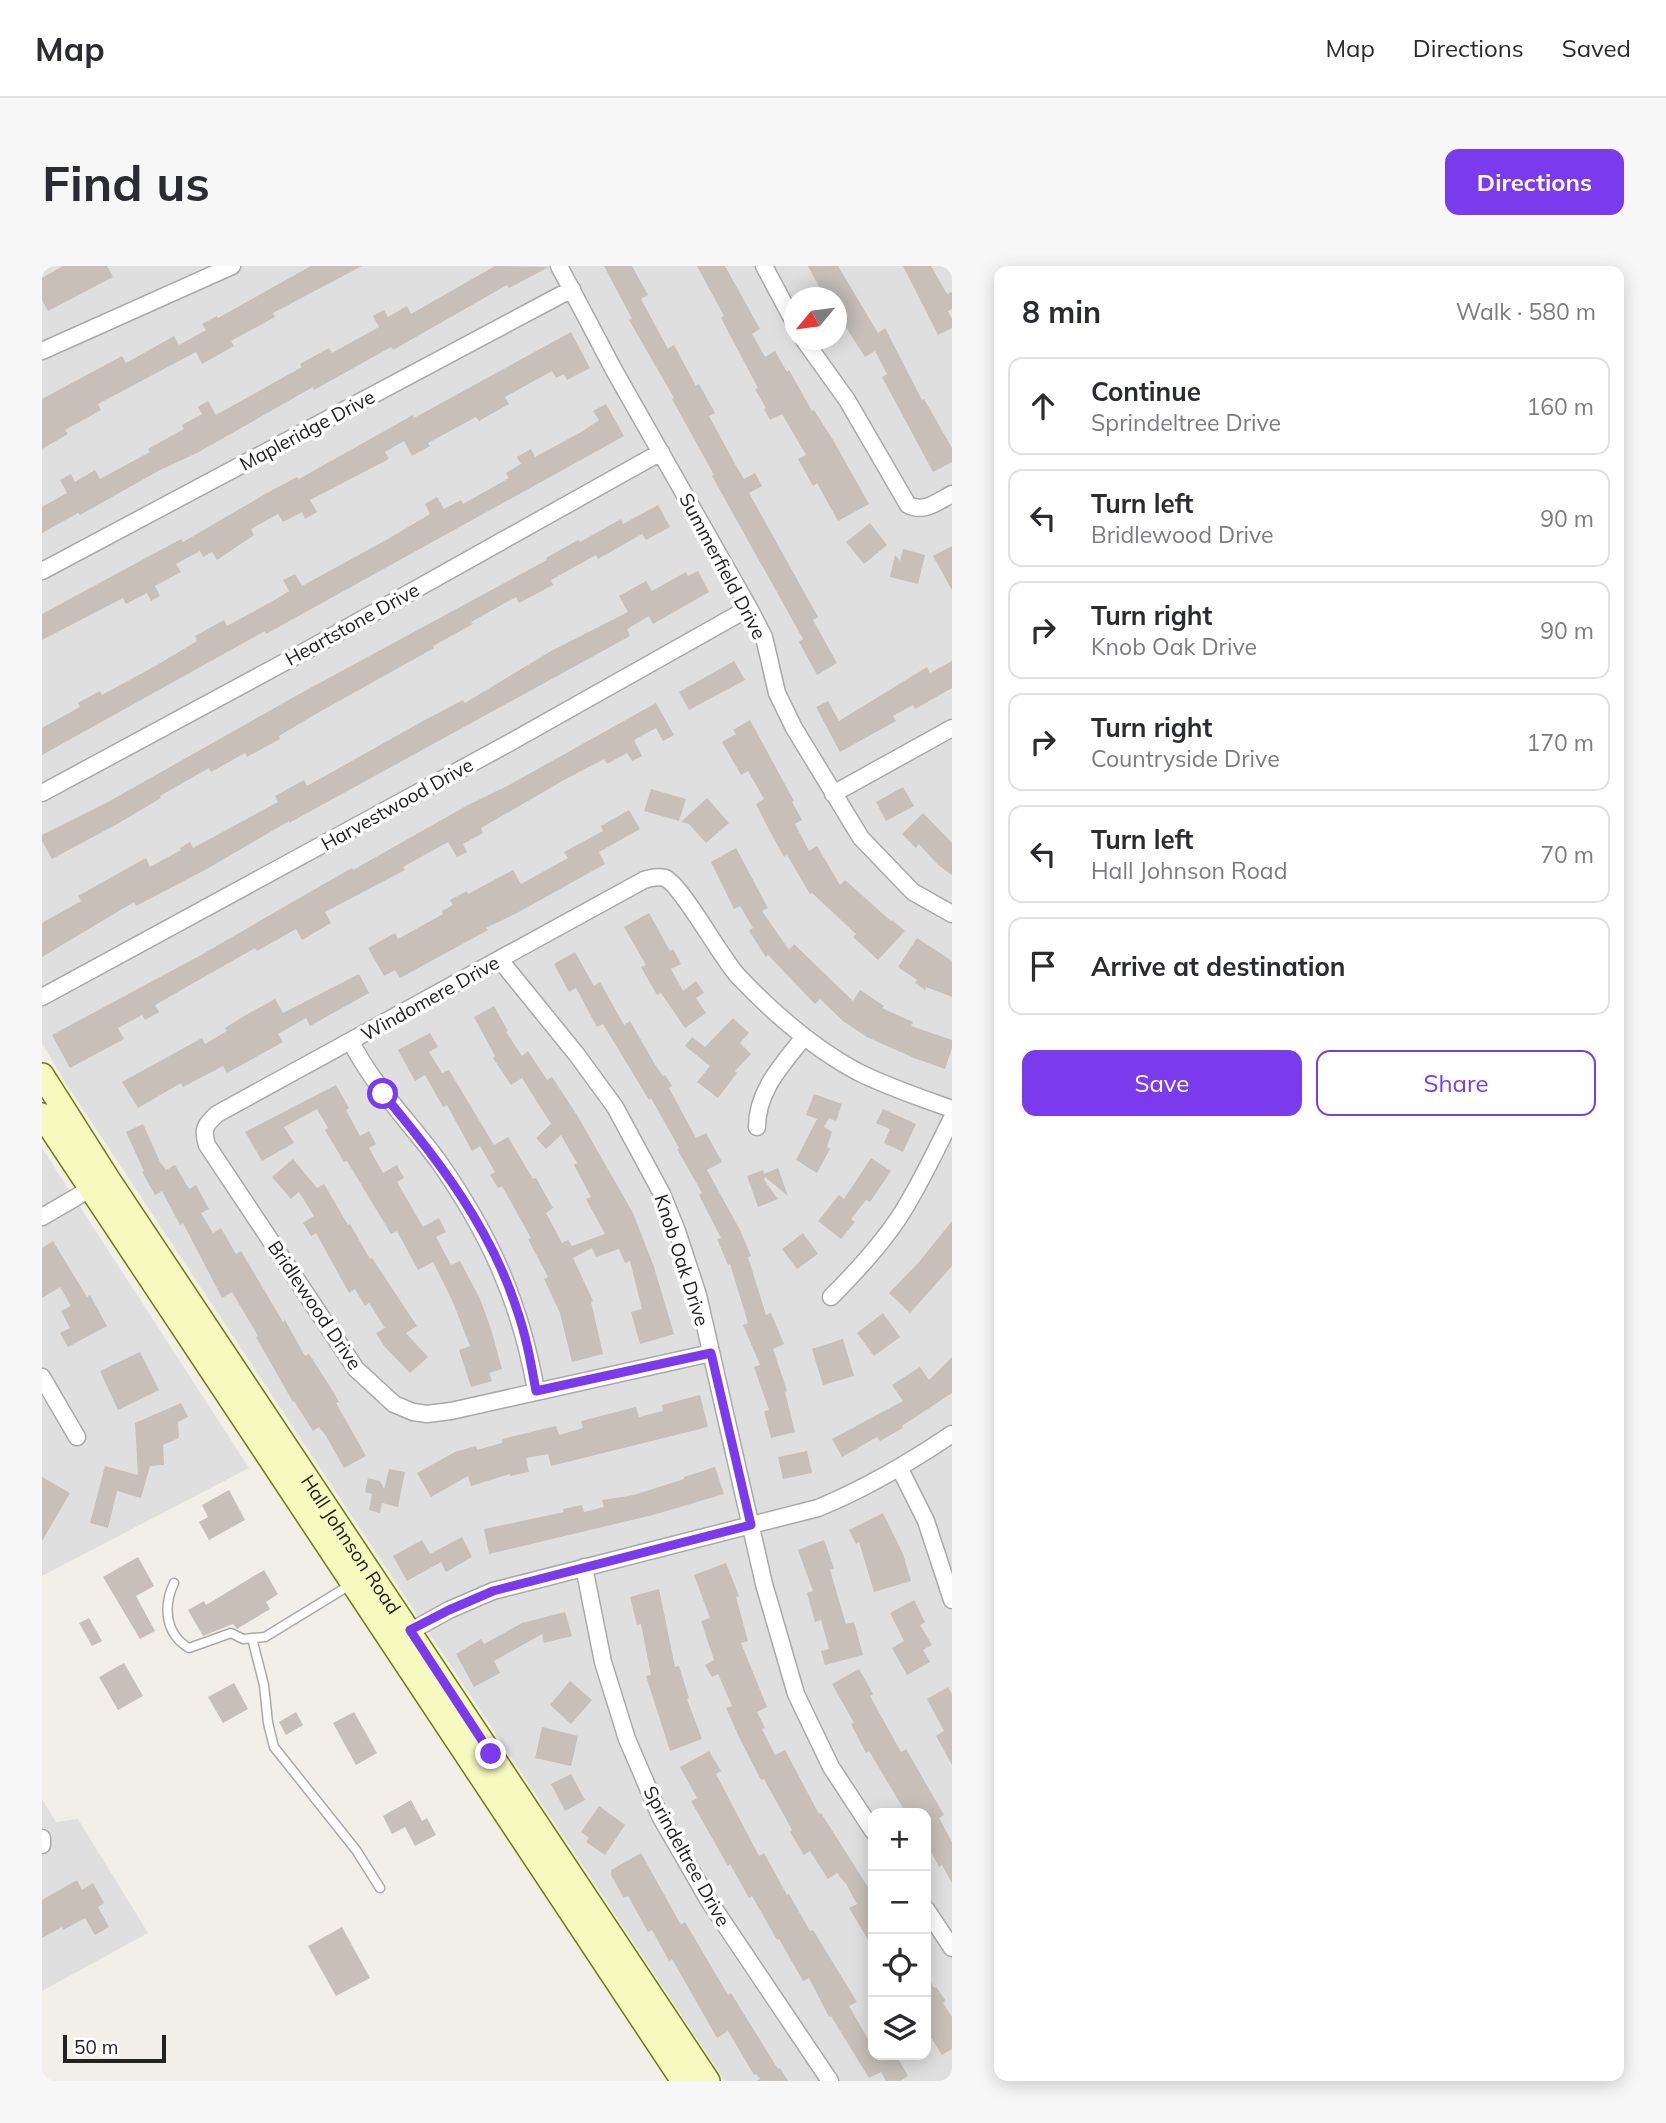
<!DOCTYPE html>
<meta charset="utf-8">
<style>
:root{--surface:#fff;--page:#f7f7f7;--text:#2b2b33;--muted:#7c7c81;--line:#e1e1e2;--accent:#7c3aed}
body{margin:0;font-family:Mulish,sans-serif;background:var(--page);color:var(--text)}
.controls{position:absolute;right:21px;bottom:21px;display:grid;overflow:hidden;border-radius:14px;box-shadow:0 4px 18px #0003}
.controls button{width:63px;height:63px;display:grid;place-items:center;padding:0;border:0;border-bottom:2px solid var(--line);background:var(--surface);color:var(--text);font:35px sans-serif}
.compass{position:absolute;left:742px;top:21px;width:63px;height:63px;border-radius:50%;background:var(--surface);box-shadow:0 4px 18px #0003;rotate:241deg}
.scale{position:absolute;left:21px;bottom:18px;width:103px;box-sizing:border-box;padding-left:7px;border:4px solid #222;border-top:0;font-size:19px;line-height:24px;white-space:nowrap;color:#222;-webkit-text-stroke:5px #fff;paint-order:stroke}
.stop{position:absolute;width:21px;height:21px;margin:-16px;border:5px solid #7c3aed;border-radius:50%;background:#fff}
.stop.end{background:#7c3aed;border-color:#fff;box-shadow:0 2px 7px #0008}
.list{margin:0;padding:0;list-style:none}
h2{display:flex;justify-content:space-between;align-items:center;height:91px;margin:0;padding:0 28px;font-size:30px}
h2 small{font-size:23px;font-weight:400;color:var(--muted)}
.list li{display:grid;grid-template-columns:46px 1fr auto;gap:21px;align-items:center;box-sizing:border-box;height:98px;margin:0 14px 14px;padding:0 14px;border:2px solid var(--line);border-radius:14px}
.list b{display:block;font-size:26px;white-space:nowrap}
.list p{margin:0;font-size:23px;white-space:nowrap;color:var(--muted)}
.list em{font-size:23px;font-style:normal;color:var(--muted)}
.actions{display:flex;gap:14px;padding:21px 28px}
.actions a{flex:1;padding:16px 0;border:2px solid var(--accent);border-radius:14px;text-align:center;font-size:24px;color:var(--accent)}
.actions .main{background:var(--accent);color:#fff}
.icon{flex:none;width:38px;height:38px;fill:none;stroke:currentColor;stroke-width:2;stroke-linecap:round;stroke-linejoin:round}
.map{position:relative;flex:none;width:910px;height:1815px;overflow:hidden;border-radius:14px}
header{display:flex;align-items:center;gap:42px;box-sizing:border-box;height:98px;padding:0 35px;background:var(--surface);border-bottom:2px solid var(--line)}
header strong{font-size:33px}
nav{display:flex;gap:38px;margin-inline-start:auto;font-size:24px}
.intro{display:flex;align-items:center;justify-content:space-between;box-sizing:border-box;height:168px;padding:0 42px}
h1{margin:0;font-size:49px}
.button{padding:18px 32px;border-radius:14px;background:var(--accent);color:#fff;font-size:24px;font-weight:700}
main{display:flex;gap:42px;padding:0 42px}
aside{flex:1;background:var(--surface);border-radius:14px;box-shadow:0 4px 18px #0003}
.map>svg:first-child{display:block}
.residential{fill:#e0dfdf;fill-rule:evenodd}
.building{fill:#c7bfb8}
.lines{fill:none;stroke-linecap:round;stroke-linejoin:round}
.service-casing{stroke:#a9a9a9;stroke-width:11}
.minor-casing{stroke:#a9a9a9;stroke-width:19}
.secondary-casing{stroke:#707d05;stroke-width:26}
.service{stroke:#fff;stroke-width:8}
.minor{stroke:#fff;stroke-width:16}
.secondary{stroke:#f7fabf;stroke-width:23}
.route{stroke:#7c3aed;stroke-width:9}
.labels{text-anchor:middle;stroke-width:7;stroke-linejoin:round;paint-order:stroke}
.street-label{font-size:19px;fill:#222;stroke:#fff}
</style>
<header>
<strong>Map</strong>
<nav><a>Map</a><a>Directions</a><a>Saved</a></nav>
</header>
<div class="intro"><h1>Find us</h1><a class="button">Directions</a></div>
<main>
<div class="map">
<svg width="910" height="1815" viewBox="0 0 910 1815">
<rect width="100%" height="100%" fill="#f2efe9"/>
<path class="residential" d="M0,0h910v1815h-227l-660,-999 -23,-39zM752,32h42v42h-42zM831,1547h53v242h-53z
M0,882l207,320 -207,108z
M0,1533l14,23 22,-3 70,114 -106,58z"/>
<path class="building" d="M21,0h44l6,11 -65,34 -6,-11v-22z
M269,0h51l-89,47 2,4 -44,24 3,5 -32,18 -6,-12 -98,52 3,6 -36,20 3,4 -26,15v-50l80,-43 4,7 48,-27 5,9 27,-15 -4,-6 15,-8 1,2z
M453,0l54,1 -40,21 -2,-3 -114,65 -2,-3 -77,43 -1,-3 -116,66 -37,17 -80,45 -2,-2 -36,20v-26l25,-14 -7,-13 11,-6 4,8 20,-12 5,9 50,-27 -2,-3 36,-20 -2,-4 20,-11 -4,-7 10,-6 8,14 86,-48 -2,-3 29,-16 3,5 47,-26 -6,-11 11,-6 4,7 19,-11 4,8z
M562,0h28l16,29 -7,4 27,50 6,-4 22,41 3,-2 16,29 -6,3 26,48 9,15 11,-6 7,13 -13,7 69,124 -5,3 24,43 -20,12 -18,-33 4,-3 -91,-163 2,-1 -42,-76 2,-1 -45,-78 3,-1z
M655,0h28l35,63 -8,5 13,23 10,-6 12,21 2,-2 23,41 2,-1 19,30 36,64 -31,17 -21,-38 -4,3 -15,-27 8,-4 -24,-41 -12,6 -6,-11 2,-1 -11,-19 3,-1 -37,-70 3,-2z
M766,0h30l40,67 7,-5 37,72 2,-1 28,49v14l-19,10 -51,-95 5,-3 -12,-23 -10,6 -29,-45v-14h-11z
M861,0h28l16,28 5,-2v17l-4,2 4,8v9l-14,7z
M529,66l19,36 -23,12 -3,-6 -8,4 -4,-7 -47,26 4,7 -30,17 -3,-4 -48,26 2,3 -18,10 -8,-15 -19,11 4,7 -79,41 7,12 -12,7 -3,-7 -19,10 -5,-8 -27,15 3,6 -37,25 -5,-8 -9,5 -3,-6 -24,13 5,8 -26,14 5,10 -9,5 -4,-8 -21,11 -3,-6 -81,42v-26l139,-75 2,3 84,-49 30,-16 2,2 114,-64 1,3z
M564,138l18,32 -358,198 -1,-3 -223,124v-27l38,-21 -2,-4 22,-12 2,4 55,-30 40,-24 -2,-5 29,-16 3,6 46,-25 16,-10 -6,-11 12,-6 7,12 86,-47 42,-25 -5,-10 12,-7 7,12 17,-9 2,4 46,-26 -3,-5 15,-9 -4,-7 14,-8 4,8 48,-26 16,-11 -6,-9z
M616,239l12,22 -24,13 -4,-6 -44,25 -2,-4 -45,25 2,5 -34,18 -3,-6 -45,25 2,2 -40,22 1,2 -120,67 -35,21 1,3 -33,18 -2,-4 -34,19 -2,-4 -49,28 1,2 -42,25 -67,36 -10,-18v-6l66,-33 193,-109 246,-133 -1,-2 32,-18 2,2 41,-23 2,5z
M828,257l17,22 -23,19 -18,-22z
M910,280v44l-19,-34z
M861,283l22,6 -7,29 -28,-7 5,-22 5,6z
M656,305l11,21 -56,32 -4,-8 -22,13 3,7 -341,187v-2l-84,49 -69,36 -2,-4 -92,55v-34l39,-22 -3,-5 68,-38 4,9 31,-17 -1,-2 10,-6 3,6 85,-46 -3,-6 29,-16 3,6 116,-65 40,-21 2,3 86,-52 77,-39 -9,-16 27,-15 6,10 34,-19 2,4z
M692,395l11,19 -56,30 -10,-18z
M910,395v27l-37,21 -2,-4 -20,11 3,5 -56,31 -24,-45 12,-6 11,20 88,-54 3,6z
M614,437l18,32 -11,6 -7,-13 -22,12 8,16 -10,5 -5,-8 -20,11 -3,-5 -40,21 -83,48 2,5 -20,11 4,8 -10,5 -9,-15 -45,25 2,3 -80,42 6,11 -29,17 -6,-11 -39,22 -2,-3 -100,57 4,7 -14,8 -3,-5 -24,13 6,11 -54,29 -18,-33 149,-80 121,-70 30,-17 1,2 115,-65 41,-20z
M708,454l44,81 -2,1 10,18 -7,4 14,27 8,-5 23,39 5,-5 46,41 1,-1 13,11 -27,29 -25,-23 3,-3 -44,-41 -2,1 -23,-39 -3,2 -18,-33 -10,-20 8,-5 -16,-28 -7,4 -19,-33 14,-8 -3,-4z
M861,521l11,19 -28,15 -10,-19z
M609,523l35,10 -7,22 -35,-10z
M665,532l22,25 -23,20 -17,-19 -8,-2z
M587,544l11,19 -41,23 6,12 -88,49 -31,15 2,2 -88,48 -5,-8 -11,6 -16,-28 27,-15 3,6 45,-25 -1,-3 11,-6 -3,-5 17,-9 1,3 45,-24 8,14 47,-26 -4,-6 39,-21 -2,-5z
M881,547l29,30v32l-14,-10 -19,-21 -3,4 -14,-14z
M694,582l32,60 -6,3 27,39 5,-6 59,57 7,-11 24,16 -2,2 31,14 -2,4 41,14v8l-7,21 -31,-11 -47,-21 -24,-16 -23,-22 -5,5 -47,-49 -2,2 -17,-26 4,-3 -13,-22 -6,3 -23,-47z
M607,647l21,38 3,-2 8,15 -10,5 12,22 13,-10 8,12 -8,5 10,15 -21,15 -24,-35 -4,2 -16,-28 5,-2 -22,-38z
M875,672l35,23v36l-26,-10 -1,3 -10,-7 2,-3 -19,-13z
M533,686l19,34 6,-4 24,43 6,-4 24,42 9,13 2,-1 7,11 -3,2 27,50 10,-5 16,29 -15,8 33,60 11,26 -3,1 18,58 5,-2 13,31 -11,5 14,42 -2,1 10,40 -24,6 -7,-27 5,-1 -15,-43 6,-2 -17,-40 5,-2 -18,-59 -2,1 -11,-26 4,-1 -22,-43 3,-2 -25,-44 2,-1 -28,-50 -2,2 -46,-76 -6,3 -21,-39 -7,4 -15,-28z
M317,708l10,19 -59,33 -4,-8 -28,16 5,8 -56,31 -4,-7 -40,21 -2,-4 -43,25 -16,-26 80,-44 3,6 22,-13 -2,-3 21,-13 29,-16 8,14z
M452,740l14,25 -2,1 16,24 6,-5 19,29 5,-3 25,38 56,98 21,54 20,67 -34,10 -9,-32 11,-3 -12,-48 -5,2 -6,-14 -23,8 -4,-9 -19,10 20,43 -2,1 12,52 -31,8 -12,-49 -16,-34 4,-2 -20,-38 3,-1 -29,-52 -4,2 -8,-13 5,-3 -15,-26 -8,5 -25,-46 -4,2 -18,-32 -10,6 -17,-31 32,-17 8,14 -9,5 13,21 7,-3 45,75 14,-8 25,42 3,-1 17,30 -7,5 16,30 6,-3 4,6 33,-12 -19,-35 5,-2 -17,-32 3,-2 -16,-28 -15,14 -10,-11 15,-14 -29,-46 -11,7 -18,-27 2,-2 -21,-39z
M691,752l16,15 -9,10 11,11 -16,17 2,2 -19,25 -21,-16 13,-16 -25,-20 7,-9 13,10z
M294,819l13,23 -3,2 14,26 9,-5 7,13 -7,4 14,25 14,-8 7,13 -7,4 26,45 16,-9 7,14 -10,5 15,28 9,-4 20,38 11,30 11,40 -13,4 3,8 -21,6 -12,-37 11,-4 -18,-46 -19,-38 -15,8 -21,-39 -6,3 -44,-73 -3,1 -19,-32 3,-2 -11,-19 -33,18 10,16 -32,18 -17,-29z
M772,828l28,10 -6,17 -7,-3 -5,9 8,5 -5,15 3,2 -13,24 -21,-13 21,-41 -11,-4z
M841,843l33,15 -13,28 -19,-9 6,-14 -14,-6z
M101,858l17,38 6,8 9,-5 14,24 7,-4 13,24 -8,4 12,20 8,-5 15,26 5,-3 42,71 2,-2 20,36 4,-2 22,34 8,14 -3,1 30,53 -22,12 -18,-32 -7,-9 -6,4 -19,-30 -1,1 -37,-65 2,-1 -26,-44 -10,6 -39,-75 -3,2 -18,-34 -7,4 -13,-23 2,-1 -18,-39z
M829,892l20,13 -21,31 -4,-2 -15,19 4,3 -14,17 -23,-18 21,-26 5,4z
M251,893l24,29 7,-4 24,41 2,-1 20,35 2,-1 45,68 -11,7 22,24 -18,16 -26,-27 -8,-13 9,-5 -16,-25 -4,3 -10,-17 -6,4 -33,-60 -5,3 -8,-13 11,-7 -15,-24 -8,7 -19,-22z
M736,902l10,28 -23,-19 -1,3 14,19 -20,8 -11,-31 16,-6 1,4z
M910,955v45l-42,47 -21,-20 30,-31z
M761,967l15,21 -21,15 -15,-20z
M11,975l34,56 3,-2 17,31 -39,21 -8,-14 10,-5 -9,-17 10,-5 -11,-19 -18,11v-50z
M841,1047l17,24 -26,19 -17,-23z
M801,1073l11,37 -31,9 -11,-36z
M98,1086l19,38 -41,20 -18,-39z
M910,1091v36l-50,33 1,2 -23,13 -3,-4 -35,20 -10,-18 71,-38 -11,-16 28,-18 9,13z
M658,1129l8,32 -157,39 -3,-12 -22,4 3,14 -19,4v-2l-39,12 -3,-10 -37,21 -14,-24 38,-21 21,-6 1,4 25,-7v-4l54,-13 3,9 24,-7 -2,-7 55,-14 3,10 24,-6 -1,-6z
M139,1137l7,14 -10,5 1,16 -16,7 1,20 -14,1 -9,32 -24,-7 -9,37 -18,-5 15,-57 33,9 -3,-52z
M765,1185l5,22 -29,6 -5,-22z
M673,1201l9,27 -71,21 -164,39 -5,-25 80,-17 -1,-3 19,-4 2,7 20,-5 -2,-7 32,-5 50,-16v-2z
M347,1203l16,3 -7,35 -16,-4 -2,10 -11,-3 3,-16 -7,-2 3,-14 12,3 4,8z
M0,1211l28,16 -28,48z
M187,1224l16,30 -36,20 -10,-18 9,-5 -6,-12z
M841,1247l20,41 8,27 -37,11 -15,-50 -3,2 -7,-14z
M420,1271l10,20 -26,15 -5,-10 -34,19 -14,-25 29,-16 8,14z
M782,1274l10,28 -4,2 16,54 8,-2 9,33 -38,10 -4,-14 8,-2 -8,-29 -6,2 -8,-29 6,-2 -15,-41z
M96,1291l16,29 -18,10 19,35 -15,8 -37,-62z
M684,1297l13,33 -3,1 12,44 -7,2 26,64 -10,5 8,16 -3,1 13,26 10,-5 34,64 2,-1 52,82v53l-24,-40 8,-4 -11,-20 -9,-11 -9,6 -18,-28 -6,4 -14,-23 2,-2 -28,-51 -3,1 -21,-41 -14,-31 6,-2 -14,-32 -6,3 -7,-12 9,-5 -13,-39 9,-3 -16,-43z
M222,1304l14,24 -12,8 4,7 -33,20 -4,-5 -30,12 -15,-26 16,-9 2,4z
M617,1323l16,78 4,-1 10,32 -2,1 15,40 -32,12 -24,-75 5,-1 -10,-51 -4,1 -7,-28z
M872,1334l11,22 -5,3 12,20 -9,5 7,12 -23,13 -15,-27 12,-7 -14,-28z
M523,1346l7,24 -28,7 -2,-9 -48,27 6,12 -26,14 -18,-33 25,-15 3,5 38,-21z
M47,1352l13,23 -10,5 -13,-23z
M82,1397l19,33 -25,14 -19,-33z
M817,1403l14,25 -3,2 31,56 5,-3 38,66 -5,3 13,24v41l-10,-18 -3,2 -13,-25v-29h-20l-37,-62 -3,2 -15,-29 3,-1 -22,-39z
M528,1415l22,19 -21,24 -21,-19z
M192,1417l14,26 -25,14 -15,-26z
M906,1421l4,7v71l-16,-29 8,-5 -17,-32z
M254,1446l7,13 -17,10 -7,-13z
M312,1446l23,41 -21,12 -23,-42z
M500,1461l36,9 -7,30 -36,-8z
M667,1485l12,20 -5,3 43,82 5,-3 23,42 2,-1 21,37 3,-1 44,72 -8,4 24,42v7h23l12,21 -8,5h-14l-5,-9 -12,6 -38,-62 -2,1 -20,-39 -6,3 -24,-42 -2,1 -25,-44 -3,2 -19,-34 -2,2 -37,-65 6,-3 -17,-31z
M529,1508l14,26 -20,11 -14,-27z
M369,1534l11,21 5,-3 9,17 -21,11 -10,-19 -13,7 -9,-18z
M557,1540l26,19 -20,30 -19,-13 3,-4 -8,-6z
M599,1587l40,72 4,-3 43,73 3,-2 47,76 2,-1 8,13h-32l4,-2 -4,-5 -2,1 -26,-44 -11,7 -45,-79 -3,2 -17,-31 -4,2 -20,-36 -4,2 -13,-23v-5z
M35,1614l5,10 11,-7 11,20 -6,4 11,20 -14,8 -10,-17 -22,12 -1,-3 -20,11v-38z
M300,1661l28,51 -34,18 -28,-50z
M884,1707l8,15 2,-1 10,14 -3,2 9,14v32l-10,6 -16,-26z"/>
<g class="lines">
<defs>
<path id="service" d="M132,1317c-11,23 -9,51 15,65l42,-15 12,6 22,-2 85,-52
M210,1372l12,47 4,38 6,24 82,103 24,38"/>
<path id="minor" d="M517,0l56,106 134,236 15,29 13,56 17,35 67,110 52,54 39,22
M722,0l30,56
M762,74l43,60 61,105c16,8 29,-3 44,-11
M0,85l190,-85
M0,305l530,-282
M0,527l267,-144 352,-197
M791,528l119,-66
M458,694l77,95 38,52 47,87 15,37 21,64 66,289 32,110 35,73 42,64
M0,731l467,-254 240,-135
M309,776c23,45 58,79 88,120 51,73 82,142 97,229
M715,861c0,-37 26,-63 47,-90
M0,951l55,-32
M789,1031c24,-24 48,-50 67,-78 21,-32 37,-67 54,-101
M669,1087l-260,58 -24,3 -14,-2 -19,-8 -38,-35 -149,-224c-5,-16 -2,-20 10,-31l427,-234c7,-2 14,-4 21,-2 16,6 56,80 73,98 35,37 75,72 120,96 30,15 63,26 94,37
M0,1111l35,60
M858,1203l26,52 26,79
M542,1301l19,95 24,77 33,77 49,85 121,180
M358,1371l49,-27 44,-19 325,-83c49,-20 91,-45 134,-74
M0,1572v7
M884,1643l26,39"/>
<g id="secondary">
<path id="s1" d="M0,809l66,104 600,902"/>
<path d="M0,849l641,966"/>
</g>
</defs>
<use href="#service" class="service-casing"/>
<use href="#minor" class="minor-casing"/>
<use href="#secondary" class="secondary-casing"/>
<use href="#service" class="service"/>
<use href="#minor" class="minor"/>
<use href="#secondary" class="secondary"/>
</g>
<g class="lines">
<path class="route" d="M341,828c54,64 107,133 133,213 10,28 15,56 20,84l175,-38 40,172 -258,66 -44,19 -39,20 81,124"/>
</g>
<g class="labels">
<g class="street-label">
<text transform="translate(265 164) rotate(-28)" y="7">Mapleridge Drive</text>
<text transform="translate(681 300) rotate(62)" y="7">Summerfield Drive</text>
<text transform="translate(310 358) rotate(-29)" y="7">Heartstone Drive</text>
<text transform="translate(355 538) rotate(-29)" y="7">Harvestwood Drive</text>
<text transform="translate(388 732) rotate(-29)" y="7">Windomere Drive</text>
<text transform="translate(640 994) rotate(72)" y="7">Knob Oak Drive</text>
<text transform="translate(273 1039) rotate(56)" y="7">Bridlewood Drive</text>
<text dy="7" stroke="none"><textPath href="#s1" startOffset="562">Hall Johnson Road</textPath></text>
<text transform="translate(645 1590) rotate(61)" y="7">Sprindeltree Drive</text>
</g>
</g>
</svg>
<div class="controls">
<button>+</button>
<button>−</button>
<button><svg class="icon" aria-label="locate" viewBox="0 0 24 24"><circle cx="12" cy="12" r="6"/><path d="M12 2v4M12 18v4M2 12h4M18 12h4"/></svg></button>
<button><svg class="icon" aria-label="layers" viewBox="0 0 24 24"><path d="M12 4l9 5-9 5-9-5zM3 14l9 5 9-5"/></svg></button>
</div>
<svg class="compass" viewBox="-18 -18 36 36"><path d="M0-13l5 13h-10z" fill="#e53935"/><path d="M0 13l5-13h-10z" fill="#7c7c81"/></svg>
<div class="scale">50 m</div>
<div class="stop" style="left:341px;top:828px"></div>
<div class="stop end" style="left:449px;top:1488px"></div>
</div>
<aside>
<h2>8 min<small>Walk · 580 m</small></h2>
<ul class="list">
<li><svg class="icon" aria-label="ahead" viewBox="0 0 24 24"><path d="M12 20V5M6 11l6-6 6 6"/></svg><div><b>Continue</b><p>Sprindeltree Drive</p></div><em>160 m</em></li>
<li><svg class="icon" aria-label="left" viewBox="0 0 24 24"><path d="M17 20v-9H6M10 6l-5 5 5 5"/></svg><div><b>Turn left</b><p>Bridlewood Drive</p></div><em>90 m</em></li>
<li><svg class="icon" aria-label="right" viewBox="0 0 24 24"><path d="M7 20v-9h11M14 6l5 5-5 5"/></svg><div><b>Turn right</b><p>Knob Oak Drive</p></div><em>90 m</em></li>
<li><svg class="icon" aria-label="right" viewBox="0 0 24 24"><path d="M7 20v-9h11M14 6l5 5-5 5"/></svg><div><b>Turn right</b><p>Countryside Drive</p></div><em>170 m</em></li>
<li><svg class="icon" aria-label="left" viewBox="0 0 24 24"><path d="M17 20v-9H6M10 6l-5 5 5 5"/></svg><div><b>Turn left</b><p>Hall Johnson Road</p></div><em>70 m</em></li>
<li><svg class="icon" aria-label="arrive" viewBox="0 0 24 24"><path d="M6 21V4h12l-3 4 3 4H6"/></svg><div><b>Arrive at destination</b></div></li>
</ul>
<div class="actions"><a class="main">Save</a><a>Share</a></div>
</aside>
</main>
